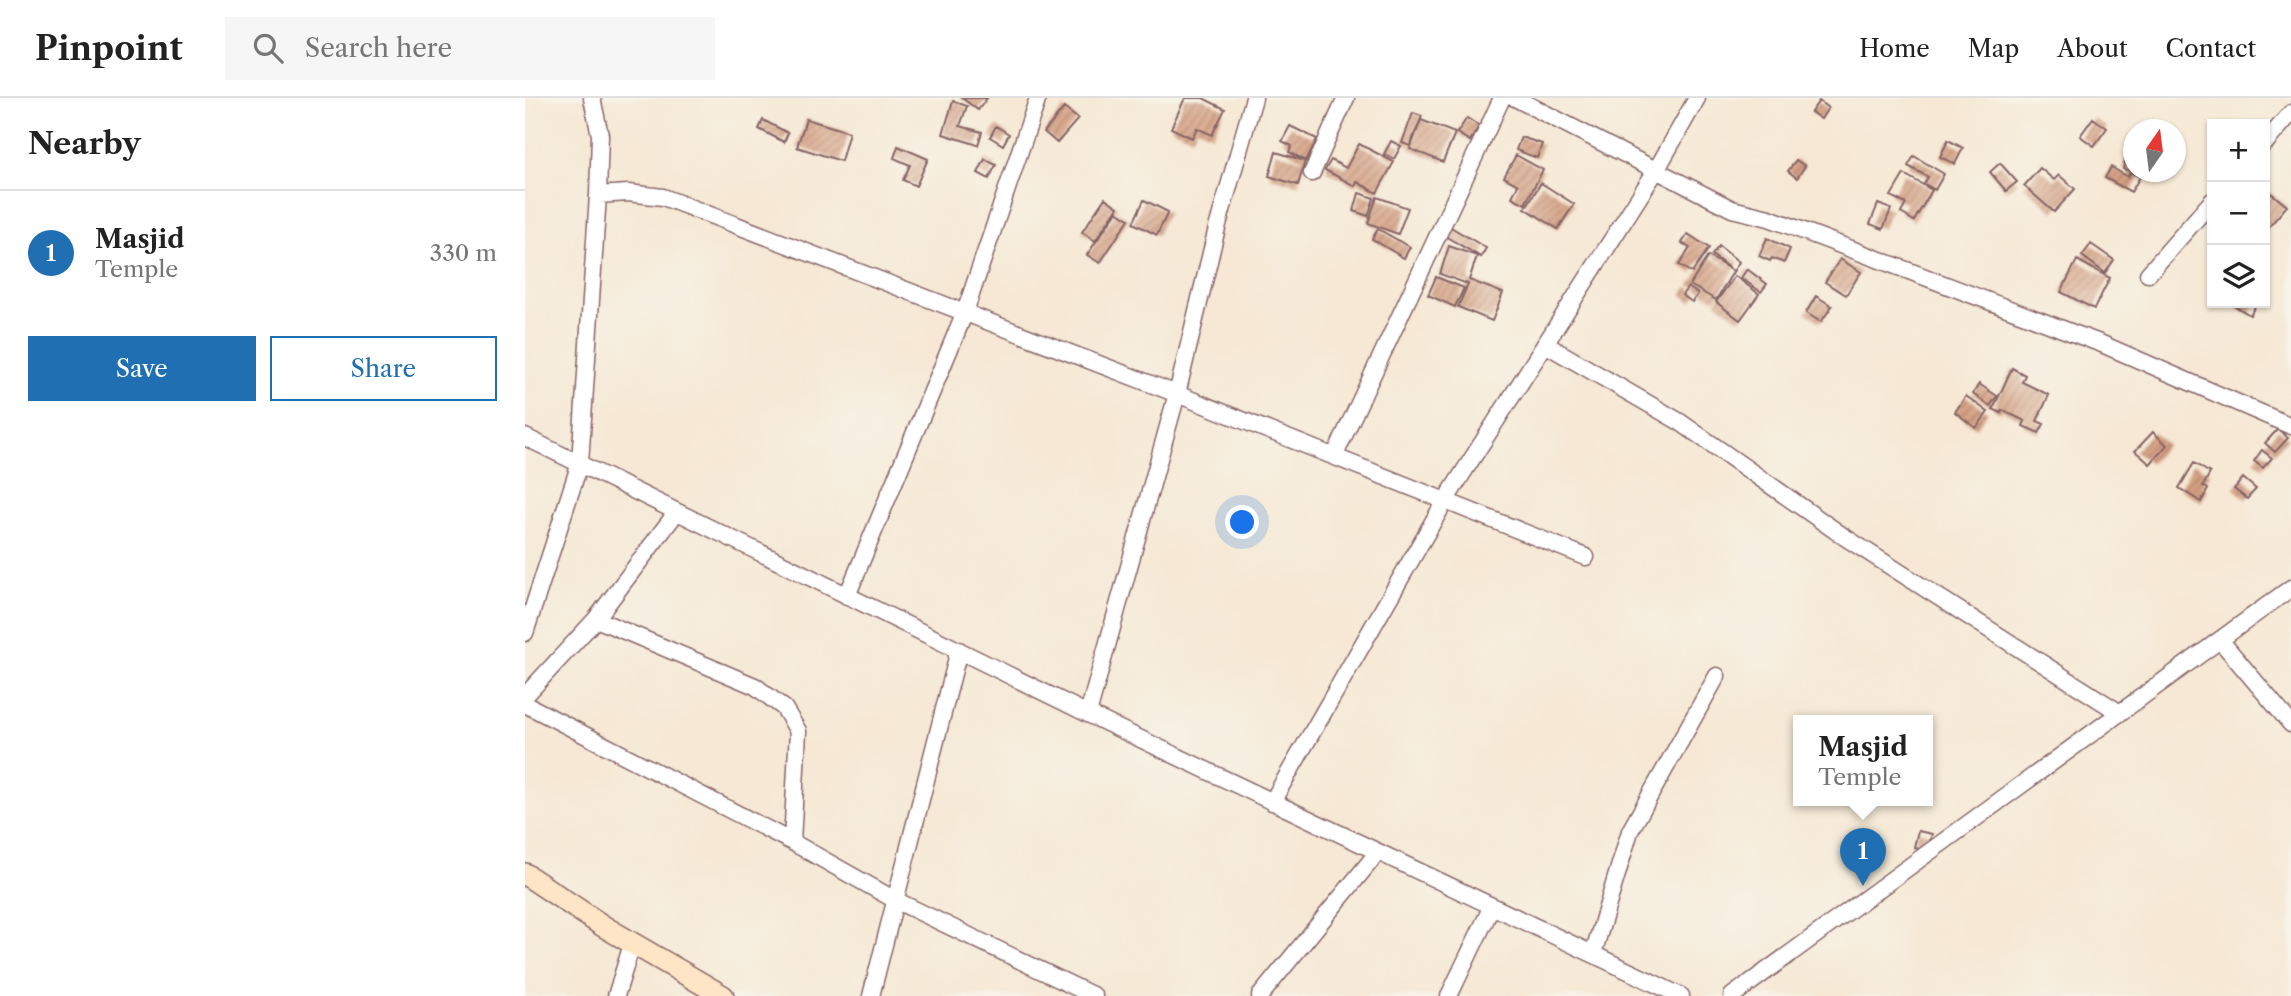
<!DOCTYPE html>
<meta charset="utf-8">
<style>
:root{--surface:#fff;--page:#f6f6f6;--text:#222;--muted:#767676;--line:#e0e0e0;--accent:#1f6fb2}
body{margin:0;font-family:"Libre Caslon Text",serif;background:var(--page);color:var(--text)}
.controls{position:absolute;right:21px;top:21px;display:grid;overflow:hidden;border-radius:0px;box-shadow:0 2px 5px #0004}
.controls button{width:63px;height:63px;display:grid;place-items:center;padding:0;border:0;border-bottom:2px solid var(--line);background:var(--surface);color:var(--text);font:35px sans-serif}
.compass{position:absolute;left:1598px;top:21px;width:63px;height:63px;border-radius:50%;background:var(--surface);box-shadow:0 2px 5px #0004;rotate:14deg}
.you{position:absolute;left:718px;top:425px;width:24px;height:24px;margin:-18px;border:5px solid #fff;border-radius:50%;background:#1a73e8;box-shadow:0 0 0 10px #1a73e833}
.badge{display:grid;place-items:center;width:46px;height:46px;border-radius:50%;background:var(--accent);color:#fff;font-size:23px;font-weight:700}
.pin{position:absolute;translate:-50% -58px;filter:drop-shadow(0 2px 4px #0008)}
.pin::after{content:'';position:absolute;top:37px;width:24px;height:21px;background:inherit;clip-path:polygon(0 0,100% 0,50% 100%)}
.popup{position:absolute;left:1268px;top:617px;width:140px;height:91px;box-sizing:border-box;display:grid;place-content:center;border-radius:0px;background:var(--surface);filter:drop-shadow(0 2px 5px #0005);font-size:23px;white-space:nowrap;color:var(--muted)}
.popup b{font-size:26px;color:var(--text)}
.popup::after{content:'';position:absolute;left:50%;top:100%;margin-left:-14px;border:14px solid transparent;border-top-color:var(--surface)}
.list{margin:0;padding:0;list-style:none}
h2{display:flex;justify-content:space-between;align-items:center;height:91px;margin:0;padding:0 28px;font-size:30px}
h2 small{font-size:23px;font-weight:400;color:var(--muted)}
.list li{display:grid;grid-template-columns:46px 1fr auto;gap:21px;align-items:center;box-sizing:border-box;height:126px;padding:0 28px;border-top:2px solid var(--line)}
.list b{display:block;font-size:26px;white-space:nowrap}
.list p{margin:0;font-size:23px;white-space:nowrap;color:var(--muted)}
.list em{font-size:23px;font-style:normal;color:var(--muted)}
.actions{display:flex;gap:14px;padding:21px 28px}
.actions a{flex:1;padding:16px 0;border:2px solid var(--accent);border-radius:0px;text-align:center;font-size:24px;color:var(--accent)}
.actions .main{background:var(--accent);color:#fff}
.icon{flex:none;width:38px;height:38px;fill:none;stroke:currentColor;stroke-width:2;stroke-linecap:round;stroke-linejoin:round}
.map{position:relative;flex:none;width:1766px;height:898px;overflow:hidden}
header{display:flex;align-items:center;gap:42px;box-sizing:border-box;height:98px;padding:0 35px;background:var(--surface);border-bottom:2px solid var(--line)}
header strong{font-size:33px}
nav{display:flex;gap:38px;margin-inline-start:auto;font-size:24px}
.search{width:490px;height:63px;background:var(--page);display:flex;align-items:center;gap:18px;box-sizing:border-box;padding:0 24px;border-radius:0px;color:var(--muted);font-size:26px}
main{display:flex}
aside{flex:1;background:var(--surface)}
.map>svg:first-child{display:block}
.building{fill:url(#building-hatch)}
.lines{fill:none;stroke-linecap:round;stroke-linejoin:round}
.street-casing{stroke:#866566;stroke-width:19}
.secondary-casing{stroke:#866566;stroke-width:24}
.street{stroke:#fff;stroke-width:16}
.secondary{stroke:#fee5c5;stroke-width:21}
</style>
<header>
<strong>Pinpoint</strong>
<div class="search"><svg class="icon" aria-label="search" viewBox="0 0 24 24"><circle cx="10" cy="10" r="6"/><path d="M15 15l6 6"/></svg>Search here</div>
<nav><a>Home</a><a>Map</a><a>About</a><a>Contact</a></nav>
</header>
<main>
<aside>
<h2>Nearby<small></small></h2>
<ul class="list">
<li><span class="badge">1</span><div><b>Masjid</b><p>Temple</p></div><em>330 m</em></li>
</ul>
<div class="actions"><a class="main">Save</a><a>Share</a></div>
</aside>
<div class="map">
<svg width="1766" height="898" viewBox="0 0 1766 898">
<defs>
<pattern id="building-hatch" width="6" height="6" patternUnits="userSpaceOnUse" patternTransform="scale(1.75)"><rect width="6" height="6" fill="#d6a184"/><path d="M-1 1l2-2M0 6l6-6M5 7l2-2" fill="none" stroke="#b0836c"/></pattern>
</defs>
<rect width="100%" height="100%" fill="#f7f3e8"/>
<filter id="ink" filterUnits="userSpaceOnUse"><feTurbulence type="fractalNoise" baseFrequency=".0143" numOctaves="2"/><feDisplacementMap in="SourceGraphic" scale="14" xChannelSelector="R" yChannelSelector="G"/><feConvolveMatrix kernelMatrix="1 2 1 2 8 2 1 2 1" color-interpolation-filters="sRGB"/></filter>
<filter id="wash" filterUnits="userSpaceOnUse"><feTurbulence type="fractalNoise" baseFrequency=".00686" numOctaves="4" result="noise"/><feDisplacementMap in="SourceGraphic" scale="28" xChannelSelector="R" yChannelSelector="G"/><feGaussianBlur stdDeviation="1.57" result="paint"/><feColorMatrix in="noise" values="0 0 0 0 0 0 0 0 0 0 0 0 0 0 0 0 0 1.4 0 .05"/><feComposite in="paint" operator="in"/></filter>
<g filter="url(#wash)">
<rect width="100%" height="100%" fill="#f6e8d4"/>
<g id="blocks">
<path class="building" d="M437,0h25l-9,12z
M660,0h18l22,11 -13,26 -15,-7 -5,10 -21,-10z
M428,3l14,5 -7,20 22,6 -4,13 -35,-11z
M1294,3l9,7 -7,11 -10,-7z
M539,10l14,11 -21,24 -13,-11z
M888,15l9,3 -12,30 -8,-3z
M942,20l12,8 -9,15 -13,-8z
M1568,20l14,10 -13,18 -14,-10z
M281,21l43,13 -8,29 -44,-14z
M238,22l25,13 -4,9 -25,-13z
M896,22l34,13 -12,29 -33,-13z
M471,28l13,8 -6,11 -13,-8z
M765,28l27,13 -11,22 -17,-9 3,-6 -10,-5z
M1608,36v38l-10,-3z
M996,39l21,7 -5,14 -21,-8z
M1423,42l15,8 -8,16 -15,-7z
M866,43l10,5 -7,13 -10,-5z
M834,46l35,18 -17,31 -20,-11 -2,4 -30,-16 6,-10 15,8z
M373,48l30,13 -12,27 -13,-6 7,-15 -16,-7z
M751,54l29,9 -7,24 -29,-9z
M991,57l27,15 -18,34 -13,-7 6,-12 -14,-8z
M1389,58l30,18 -9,16 -11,-6 4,-7 -20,-11z
M460,61l11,6 -7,14 -11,-6z
M1271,62l9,6 -8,12 -9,-7z
M1475,65l17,19 -11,9 -16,-19z
M1586,69l17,10 2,-5 10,5 -9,15 -26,-14z
M1515,70l14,12 5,-5 16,14 -21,23 -30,-26z
M1379,76l28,16 -18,31 -13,-8 5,-9 -15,-8z
M1016,85l33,21 -16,25 -33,-21z
M1741,91l21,17 -18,21 -4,-3z
M834,95l15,5 -6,18 -14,-5z
M852,99l31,11 -10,26 -30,-11z
M580,100l13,9 -23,34 -13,-9z
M619,102l24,12 -11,23 -24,-12z
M1353,106l13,5 -8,20 -13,-5z
M592,113l12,8 -29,44 -13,-8z
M919,125l42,25 -5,9 -43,-25z
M853,131l32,18 -6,11 -32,-19z
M1163,136l21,14 -17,25 -13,-8 11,-17 -8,-5z
M1242,140l23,11 -6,14 -12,-5 -2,3 -11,-5z
M1566,146l23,16 -9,13 -23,-17z
M924,148l28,10 -8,24 34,13 -11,28 -34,-14 10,-23 -28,-10z
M1194,148l20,16 -23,38 -26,-15 18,-29 25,15 -21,-16z
M1315,161l21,13 -15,23 -21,-13z
M1552,162l33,18 -16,31 -33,-17z
M1222,171l20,15 -6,8 -20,-14z
M1210,178l24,18 -19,26 -24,-18z
M911,179l28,11 -9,19 -27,-12z
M1163,189l10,7 -6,8 -10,-7z
M1291,198l16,10 -11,16 -15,-9z
M1705,205h27l-7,12z
M1487,270l13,7 -3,7 27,13 -12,26 7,3 -5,9 -16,-7 2,-5 -23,-11 -1,3 -8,-4z
M1454,286l18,12 -7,10 -17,-12z
M1441,298l22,16 -12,16 -21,-16z
M1753,331l10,9 -13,14 -10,-9z
M1628,334l14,13 -17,19 -15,-13z
M1737,352l10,8 -9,10 -9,-7z
M1669,365l16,10 -7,13 5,3 -7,13 -22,-14z
M1718,380l13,11 -9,10 -13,-10z
M1393,733l14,3 -5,17 -13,-4z"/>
</g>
</g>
<g filter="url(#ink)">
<use href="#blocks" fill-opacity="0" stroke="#866566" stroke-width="2"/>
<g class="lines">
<defs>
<path id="street" d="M990,0l217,111 37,9 333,126 189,82
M1740,45l26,-30
M787,75l34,-75
M73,97l30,-2 35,4 514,197 409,163
M1623,176l64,-73
M1020,246l135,78 163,114 277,177
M0,339l563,277 593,282
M809,359l168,-359
M322,498l118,-284 73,-214
M71,521l159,67 29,22 14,23 -6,111
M0,535l55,-170 18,-268 2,-60 -8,-37
M1695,542l71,84
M0,598l71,-77 80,-106
M0,606l267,138 103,58 199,96
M563,616l89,-320 40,-166 37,-130
M747,704l173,-301 212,-332 40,-71
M1068,856l37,-123 87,-155
M91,898l16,-52
M346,898l88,-346
M735,898l118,-144
M924,898l43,-90
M1207,898l559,-408"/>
<path id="secondary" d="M0,776l78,52 120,70"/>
</defs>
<use href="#street" class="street-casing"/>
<use href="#secondary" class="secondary-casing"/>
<use href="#street" class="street"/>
<use href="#secondary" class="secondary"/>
</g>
</g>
</svg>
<div class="controls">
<button>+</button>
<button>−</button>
<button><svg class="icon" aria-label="layers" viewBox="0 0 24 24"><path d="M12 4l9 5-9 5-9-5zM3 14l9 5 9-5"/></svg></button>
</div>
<svg class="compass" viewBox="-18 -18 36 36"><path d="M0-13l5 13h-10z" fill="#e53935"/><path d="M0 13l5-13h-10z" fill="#767676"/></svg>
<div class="you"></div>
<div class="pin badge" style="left:1338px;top:788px">1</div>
<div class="popup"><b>Masjid</b>Temple</div>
</div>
</main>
